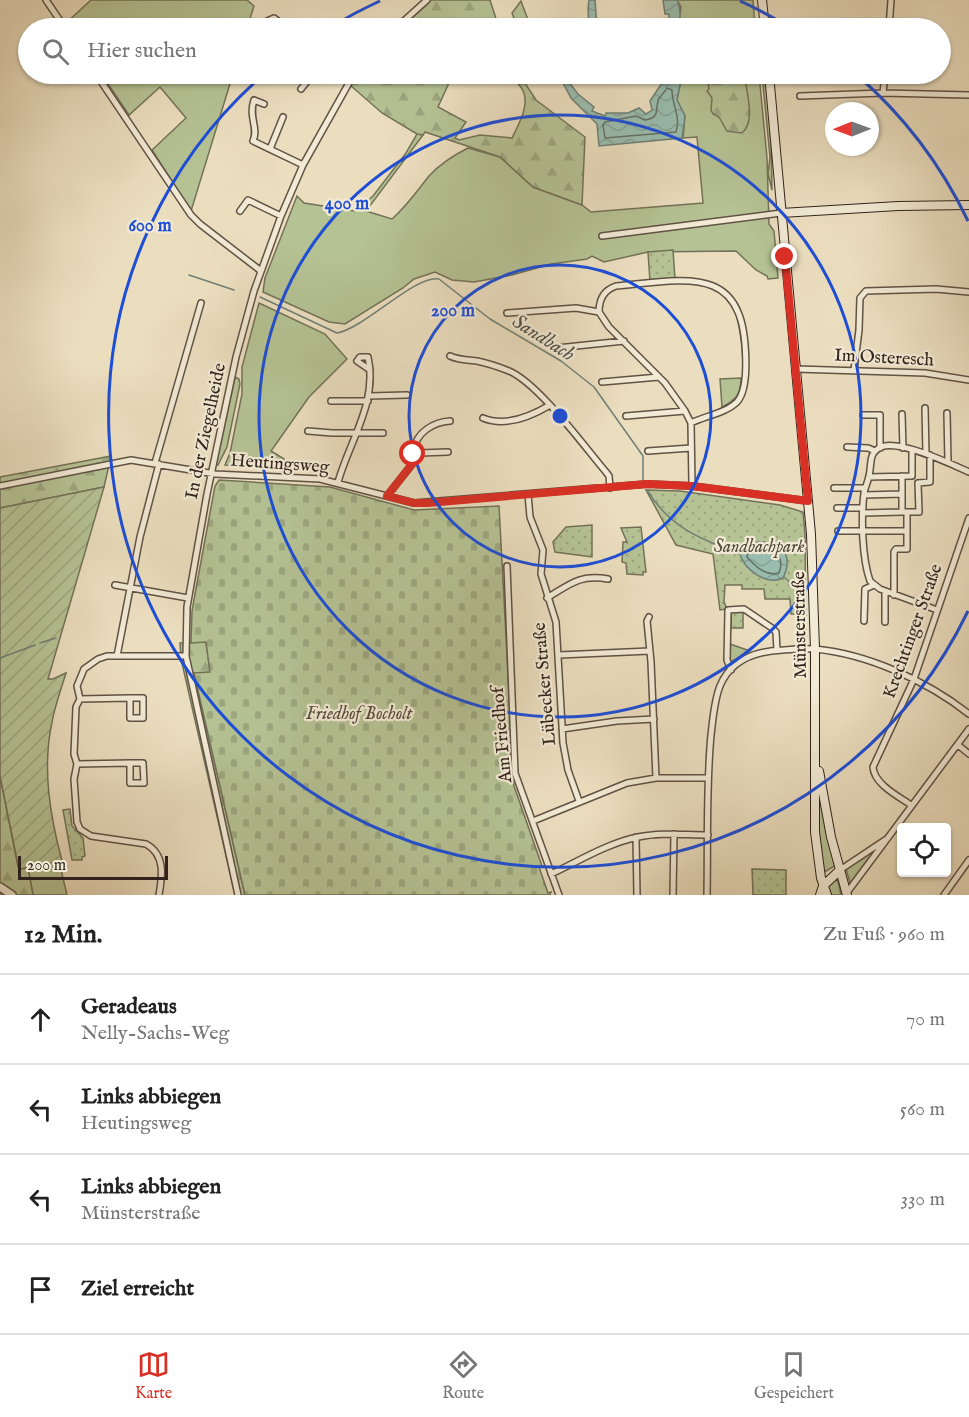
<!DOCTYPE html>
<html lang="de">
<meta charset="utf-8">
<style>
:root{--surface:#fff;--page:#f2f2f2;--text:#222;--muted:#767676;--line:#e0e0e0;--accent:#d93025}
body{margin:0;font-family:"IM FELL English",serif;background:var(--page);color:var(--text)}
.controls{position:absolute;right:18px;bottom:18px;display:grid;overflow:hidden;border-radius:6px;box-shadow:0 2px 4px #0004}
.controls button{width:54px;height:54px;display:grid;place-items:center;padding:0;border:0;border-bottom:2px solid var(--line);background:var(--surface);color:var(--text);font:30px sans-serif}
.compass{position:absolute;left:825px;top:102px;width:54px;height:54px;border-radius:50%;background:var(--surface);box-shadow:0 2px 4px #0004;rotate:269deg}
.scale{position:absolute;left:18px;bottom:15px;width:150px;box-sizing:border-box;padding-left:6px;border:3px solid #31231c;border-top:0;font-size:16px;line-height:21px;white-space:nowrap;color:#31231c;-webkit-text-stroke:4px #f2ead5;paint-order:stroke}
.stop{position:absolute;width:18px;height:18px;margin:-14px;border:4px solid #d93025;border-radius:50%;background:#fff}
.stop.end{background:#d93025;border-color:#fff;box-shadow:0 2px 6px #0008}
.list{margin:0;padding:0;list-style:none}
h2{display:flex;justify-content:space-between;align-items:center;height:78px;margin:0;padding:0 24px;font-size:26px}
h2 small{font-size:20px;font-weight:400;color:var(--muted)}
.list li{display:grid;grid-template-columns:39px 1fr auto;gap:18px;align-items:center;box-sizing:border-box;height:90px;padding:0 24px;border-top:2px solid var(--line)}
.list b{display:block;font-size:22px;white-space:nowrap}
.list p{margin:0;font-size:20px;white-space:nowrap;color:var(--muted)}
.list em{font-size:20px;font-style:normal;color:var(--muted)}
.icon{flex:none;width:33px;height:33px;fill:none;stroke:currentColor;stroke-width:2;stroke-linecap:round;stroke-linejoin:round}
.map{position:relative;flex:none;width:969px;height:895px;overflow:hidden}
.search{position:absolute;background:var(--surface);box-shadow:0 2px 4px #0004;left:18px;right:18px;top:18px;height:66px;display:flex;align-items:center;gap:15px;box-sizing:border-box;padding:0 21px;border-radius:33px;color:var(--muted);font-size:22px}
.sheet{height:438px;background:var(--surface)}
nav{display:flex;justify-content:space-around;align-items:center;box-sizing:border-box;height:84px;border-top:2px solid var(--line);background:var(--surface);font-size:16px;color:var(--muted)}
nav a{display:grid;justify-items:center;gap:3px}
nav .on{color:var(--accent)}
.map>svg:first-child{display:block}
.grass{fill:#b5c294;stroke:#737258;stroke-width:1.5}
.forest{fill:url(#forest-firs);stroke:#737258;stroke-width:1.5}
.cemetery{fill:url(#cemetery-stones);stroke:#737258;stroke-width:1.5}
.park{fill:url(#park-dots);stroke:#737258;stroke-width:1.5}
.garden{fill:url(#garden-furrows);stroke:#737258;stroke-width:1.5}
.water{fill:url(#water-waves);stroke:#6f7f74;stroke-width:1.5}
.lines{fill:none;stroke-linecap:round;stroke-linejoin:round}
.shore{stroke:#657065;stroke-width:1.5}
.stream{stroke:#6f7f74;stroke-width:1.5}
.minor-casing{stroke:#605245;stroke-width:8}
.tertiary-casing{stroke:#605245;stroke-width:10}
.secondary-casing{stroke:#31231c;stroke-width:10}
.minor{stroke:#f2ead5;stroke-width:5}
.tertiary{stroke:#f2ead5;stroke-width:7}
.secondary{stroke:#f2ead5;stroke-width:8}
.route{stroke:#d93025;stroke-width:8}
.ring{fill:none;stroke:#1d4ed8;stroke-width:3}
.labels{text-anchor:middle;stroke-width:4.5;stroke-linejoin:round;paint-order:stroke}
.street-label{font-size:18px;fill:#31231c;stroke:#f2ead5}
.park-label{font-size:18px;font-style:italic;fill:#524b3a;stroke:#f2ead5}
.water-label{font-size:20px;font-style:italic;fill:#505148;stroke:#f2ead5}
.centre{fill:#1d4ed8;stroke:#f2ead5;stroke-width:3}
.ring-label{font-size:18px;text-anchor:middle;font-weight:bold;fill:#1d4ed8;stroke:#f2ead5;stroke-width:4.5;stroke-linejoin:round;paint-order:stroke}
</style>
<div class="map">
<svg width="969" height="895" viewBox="0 0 969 895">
<defs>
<pattern id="forest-firs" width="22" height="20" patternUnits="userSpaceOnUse" patternTransform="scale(1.5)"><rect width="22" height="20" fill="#b5c294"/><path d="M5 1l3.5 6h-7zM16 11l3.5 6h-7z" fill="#9ca67f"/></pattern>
<pattern id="cemetery-stones" width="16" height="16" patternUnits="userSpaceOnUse" patternTransform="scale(1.5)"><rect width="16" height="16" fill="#b5c294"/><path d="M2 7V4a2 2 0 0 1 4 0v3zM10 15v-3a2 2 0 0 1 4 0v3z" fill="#9ca67f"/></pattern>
<pattern id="park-dots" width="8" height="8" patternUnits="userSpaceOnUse" patternTransform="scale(1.5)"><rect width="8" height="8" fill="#b5c294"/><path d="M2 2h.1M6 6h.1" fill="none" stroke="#9ca67f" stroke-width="1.8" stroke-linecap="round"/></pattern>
<pattern id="garden-furrows" width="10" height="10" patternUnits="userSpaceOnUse" patternTransform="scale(1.5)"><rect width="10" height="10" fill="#b5c294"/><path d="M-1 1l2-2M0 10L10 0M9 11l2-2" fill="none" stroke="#9ca67f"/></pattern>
<pattern id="water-waves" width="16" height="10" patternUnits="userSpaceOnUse" patternTransform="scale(1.5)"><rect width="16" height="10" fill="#99bcae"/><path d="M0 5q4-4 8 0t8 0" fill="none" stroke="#84a195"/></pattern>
</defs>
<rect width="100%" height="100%" fill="#ebdebf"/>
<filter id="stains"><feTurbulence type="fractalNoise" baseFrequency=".00333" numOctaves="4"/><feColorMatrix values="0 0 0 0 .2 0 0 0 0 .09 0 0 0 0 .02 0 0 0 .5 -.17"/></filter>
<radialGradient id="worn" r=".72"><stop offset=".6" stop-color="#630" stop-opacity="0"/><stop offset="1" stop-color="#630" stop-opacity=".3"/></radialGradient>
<path class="grass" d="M91,0h156l7,6 -7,22h-177l-4,-5z
M677,0h76l2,28h-77l3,-21z
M521,1l10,27h-13l-6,-15z
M114,74h119l-42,137 -39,-61 34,-32 -26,-31 -31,28 -23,-34z
M682,74h77l8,84 2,66 5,7 4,47 -10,1 -1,-3 -11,-6 -20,-19 -88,1 -44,10 -12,-6 -5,3 -36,5 -39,11 -38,7 -22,-2 -17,-8 -21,7 -11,9 -58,36 -16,-2 -66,-30 2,-14 32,-82 7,7 51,8 18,-15 33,-43 11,-19 6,1 -57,76 26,8c15,-13 25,-28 37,-43 11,-12 25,-21 39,-28l32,9 33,30 49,18 9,7 112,-9 -6,-66 -14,1 2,-22 -8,-16z
M762,74h4l5,61 1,55 -4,-16 2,-17z
M259,303l66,31 22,25 -38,38 -38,54 13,8v13l-11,-6 -48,-1 5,-12 12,-59v-27z
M235,377l4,2 1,5 -13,63 -9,18 -2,-1z
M741,378c0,16 -5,22 -19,29l-2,-28z
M730,644l20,7 -19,11 -2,-1z
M819,785l17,80 -13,8 -5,-25z
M879,846l-28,40 -5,-17z
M59,861l8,34h-34l-5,-27z
M833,880l5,1 3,14h-11l-3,-7z"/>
<path class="forest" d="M430,0h60l9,28h-99z
M358,74h95l-15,33 28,15 -11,16 4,2 21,-5 32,3c13,-26 25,-49 -9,-64h16l17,26 49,37 -3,68 -49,-18 -33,-30 -75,-25 -2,3 -6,-1 -35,-21 -32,-28z
M707,74h38c0,17 12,46 -3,59l-15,-2 -8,-14 -6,-3 -2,-4 1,-12 -5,-7 2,-2z
M111,456l-7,31 -104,21v-31z
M206,642l4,30 -16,2 51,221h-10l-54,-236 -1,-16z
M0,776l18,91 2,2 8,-1 5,27h-33z"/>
<path class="cemetery" d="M219,480l111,7 84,23 85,-4 15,280 28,80 -3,1 9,26 3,-1 -1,3h-305l-51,-222 16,-1 -4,-30 -15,1 1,-32 3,-17 20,-108z"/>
<path class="park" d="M673,250l2,29 -25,3 -2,-30z
M646,490l34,1 100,14 23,7 2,23 1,106 -2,3 -6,1v-31h-7l-1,-15h-25l-1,-10h-22v-4h-17l-1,17 3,7 -7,1 -7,-56 -37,-9z
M592,525v32l-37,-5 -2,-10 13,-15z
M641,527l5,45h-3v3l-16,-1 -1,-11 -4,-1 1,-20h4l-6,-14z
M731,612h12v16h-12z
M70,809l2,17 11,12 2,18 -3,1v3h-10l-9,-50z
M752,869l34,1v25h-33z"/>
<path class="garden" d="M104,487l-56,192h5l13,-6c-5,16 -11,33 -14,49 -10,46 -2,94 10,139l-42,8 -2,-4 -18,-89v-268z"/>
<path class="water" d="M589,0h6l2,28h-8l-1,-20z
M663,0h14c5,10 3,18 1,28h-7l2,-7 -4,-2v-5h-4z
M666,74h16l-5,26 8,16 -3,22 -83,8 -2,-22 -26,-26 -9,-17 3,-4 13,17 16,13 -2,4 13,5 1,-3h22l11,-5 7,6 6,-4 -2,-9 14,-21z
M758,542c24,-1 36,13 25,36 -18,8 -39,-9 -44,-26z"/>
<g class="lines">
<path class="shore" d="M667,88l5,2c0,16 9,26 4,42l-71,6 -2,-13 2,-3 31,-6 9,4c15,-3 10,-8 13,-19 1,-4 7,-9 9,-13z
M759,548c16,-1 26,9 20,25 -13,4 -24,-7 -32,-16l1,-4z"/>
<path class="stream" d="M189,275l45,15
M260,297l77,36c28,-5 79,-59 102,-54l51,40 71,42 33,26 49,69v25
M647,490c23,38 54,49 93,64
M784,577c25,20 11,40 19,65
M40,643l16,-5
M0,658l35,-13"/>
<defs>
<path id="minor" d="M46,0l19,28
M261,28l2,-5 11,-5 13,10
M396,28l31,-28
M889,28l2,-28
M96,74l95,141 9,9 61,47
M338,74l11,8
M301,89l12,-15
M883,93l86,2
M800,96l83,-3 2,-19
M264,104l-10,-4c-6,18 5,27 -1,41l50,24
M270,149l13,-32
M240,211l8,-11 33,16
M602,236l179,-23
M599,312c0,-13 5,-22 17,-26 27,-2 73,-11 97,0 12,5 20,14 25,26 8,18 13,75 -1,90 -11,11 -32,14 -46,21
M599,312l10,15 56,56 20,28 6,12 1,63
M507,313l69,-5 23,4
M557,348l67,-7
M450,356c9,4 17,4 27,5 10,2 22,6 32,10 29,12 75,75 97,101l3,4 1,12
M796,369l129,4 44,7
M854,370l5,-40 1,-32 6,-7 70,-2 33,3
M602,382l57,-5
M369,396l38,-1
M331,401h37
M925,408l1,46
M947,413l1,49
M902,414l1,34
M863,415h17v33
M626,416l59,-5
M483,418c22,9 47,-1 67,-13
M308,431l24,2h51
M847,447l21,1 7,3
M414,450c2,-18 20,-28 36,-29
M648,451l43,-3
M419,453l29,-1
M155,463l46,-160
M869,477l43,-1v-26
M338,482c12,-42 40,-80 30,-125h-8l-3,4 13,9
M0,486l131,-26 84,14 105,5 94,24 233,-19 45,2 116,15
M834,488h31
M528,494l2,23 13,33 -2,24 15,48 7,121 5,27 11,31
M864,495l38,-1
M387,496l26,-33 3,-7
M837,508h26
M902,512h17l-1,-29 12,-1v-27
M863,513l39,-1v-36
M838,531h69
M507,566l8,207 44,122
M115,585l73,13
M885,591v31
M894,595v-43l2,-3h11v-37
M547,598c23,-14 33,-24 61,-19
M937,610l-57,-21 -10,-8c-8,-23 -9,-63 -6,-88 1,-6 4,-11 5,-17 3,-12 -1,-23 12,-29 18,-8 70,17 88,25
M649,617l-2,4 4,41 5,116
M864,621l1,-32 9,-4
M559,655l91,-4
M117,656l23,-119 19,-73
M731,670l-4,-10 1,-50 16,-1 28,19 4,4 1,18
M80,699l50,-1v20h13v-20h-13
M562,729l55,-8 37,-2
M958,745l11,9
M77,764l53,-1v20h14l-1,-20h-13
M911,805c-13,-9 -37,-21 -38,-38l41,-88 55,-161
M533,821l94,-38 29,-5h52
M636,837l1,58
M840,870l45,-30
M551,874c28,-13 57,-31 87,-37 23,-5 46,-2 70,-2
M846,894l123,-165
M159,895c3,-18 7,-40 -13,-51l-55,-8 -11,-7 -3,-7 -3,-43 3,-15 -3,-10 2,-47 4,-8 -3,-13 7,-17 14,-10 9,-3h79
M238,895l-52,-239 1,-49 20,-113 29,-137 18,-66 27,-75 22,-51 51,-91
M673,895l1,-61
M707,895c1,-53 -1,-107 4,-160 2,-16 3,-34 9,-49 11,-27 36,-35 63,-36 11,-1 21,-2 32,-1 53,5 112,32 154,65
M944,895l25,-35"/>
<path id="tertiary" d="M0,887l12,8"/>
<path id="secondary" d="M762,0l3,28
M769,74l42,460 4,115v183l6,46 6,17
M781,213l117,-7 71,-1
M819,771l12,66 16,58
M820,895l3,-9 17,-16"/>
</defs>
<use href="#minor" class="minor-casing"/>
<use href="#tertiary" class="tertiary-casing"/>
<use href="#secondary" class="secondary-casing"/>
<use href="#minor" class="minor"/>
<use href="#tertiary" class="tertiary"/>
<use href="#secondary" class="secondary"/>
</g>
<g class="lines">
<path class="route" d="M413,454l3,2 -3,7 -26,33 27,7h14l219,-19 45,2 116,15 -23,-244"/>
</g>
<g class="ring">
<circle cx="560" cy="416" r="151"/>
<circle cx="560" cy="416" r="301"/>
<path d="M968 611A452 452 0 1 1 263 75M331 27A452 452 0 0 1 380 1M740 1A452 452 0 0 1 789 27M857 75A452 452 0 0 1 968 221"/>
</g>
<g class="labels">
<g class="street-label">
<text transform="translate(884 357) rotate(3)" y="6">Im Osteresch</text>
<text transform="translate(205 431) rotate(-78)" y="6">In der Ziegelheide</text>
<text transform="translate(280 463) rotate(4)" y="6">Heutingsweg</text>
<text transform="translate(799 625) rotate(-91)" y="6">Münsterstraße</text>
<text transform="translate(912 631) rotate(-70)" y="6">Krechtinger Straße</text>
<text transform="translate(544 684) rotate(-95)" y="6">Lübecker Straße</text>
<text transform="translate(501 735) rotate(-95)" y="6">Am Friedhof</text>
</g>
<g class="park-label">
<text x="759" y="552">Sandbachpark</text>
<text x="359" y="719">Friedhof Bocholt</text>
</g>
<g class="water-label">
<text transform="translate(544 337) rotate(32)" y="7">Sandbach</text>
</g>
</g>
<circle cx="560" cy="416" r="9" class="centre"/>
<g class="ring-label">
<text x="347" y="209">400 m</text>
<text x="150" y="231">600 m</text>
<text x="453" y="316">200 m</text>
</g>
<rect width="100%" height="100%" filter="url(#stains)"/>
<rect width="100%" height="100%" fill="url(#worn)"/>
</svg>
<div class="controls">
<button><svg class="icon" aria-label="locate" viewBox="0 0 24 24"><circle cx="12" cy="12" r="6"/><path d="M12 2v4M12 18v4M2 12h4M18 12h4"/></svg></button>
</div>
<svg class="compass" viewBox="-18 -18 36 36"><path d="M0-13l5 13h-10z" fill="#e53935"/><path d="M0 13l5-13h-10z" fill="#767676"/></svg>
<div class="scale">200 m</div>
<div class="stop" style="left:413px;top:454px"></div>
<div class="stop end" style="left:785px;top:257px"></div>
<div class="search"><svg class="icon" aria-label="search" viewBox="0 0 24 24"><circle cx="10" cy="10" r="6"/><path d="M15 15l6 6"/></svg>Hier suchen</div>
</div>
<section class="sheet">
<h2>12 Min.<small>Zu Fuß · 960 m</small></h2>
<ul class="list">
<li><svg class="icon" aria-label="ahead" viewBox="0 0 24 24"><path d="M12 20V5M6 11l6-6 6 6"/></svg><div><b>Geradeaus</b><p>Nelly-Sachs-Weg</p></div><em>70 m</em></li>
<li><svg class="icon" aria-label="left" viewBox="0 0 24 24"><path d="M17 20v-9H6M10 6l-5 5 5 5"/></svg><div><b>Links abbiegen</b><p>Heutingsweg</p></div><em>560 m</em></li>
<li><svg class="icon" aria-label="left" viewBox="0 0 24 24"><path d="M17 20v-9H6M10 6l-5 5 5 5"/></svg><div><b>Links abbiegen</b><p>Münsterstraße</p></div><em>330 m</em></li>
<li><svg class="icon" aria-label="arrive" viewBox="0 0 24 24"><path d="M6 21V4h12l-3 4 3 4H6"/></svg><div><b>Ziel erreicht</b></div></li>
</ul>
</section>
<nav>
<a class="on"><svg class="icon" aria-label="map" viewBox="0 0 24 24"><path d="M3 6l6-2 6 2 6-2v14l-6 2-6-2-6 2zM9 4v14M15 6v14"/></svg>Karte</a>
<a><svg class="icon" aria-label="directions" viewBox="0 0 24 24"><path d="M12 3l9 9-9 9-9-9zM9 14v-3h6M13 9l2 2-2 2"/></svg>Route</a>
<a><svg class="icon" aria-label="saved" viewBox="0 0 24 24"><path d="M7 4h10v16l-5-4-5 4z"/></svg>Gespeichert</a>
</nav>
